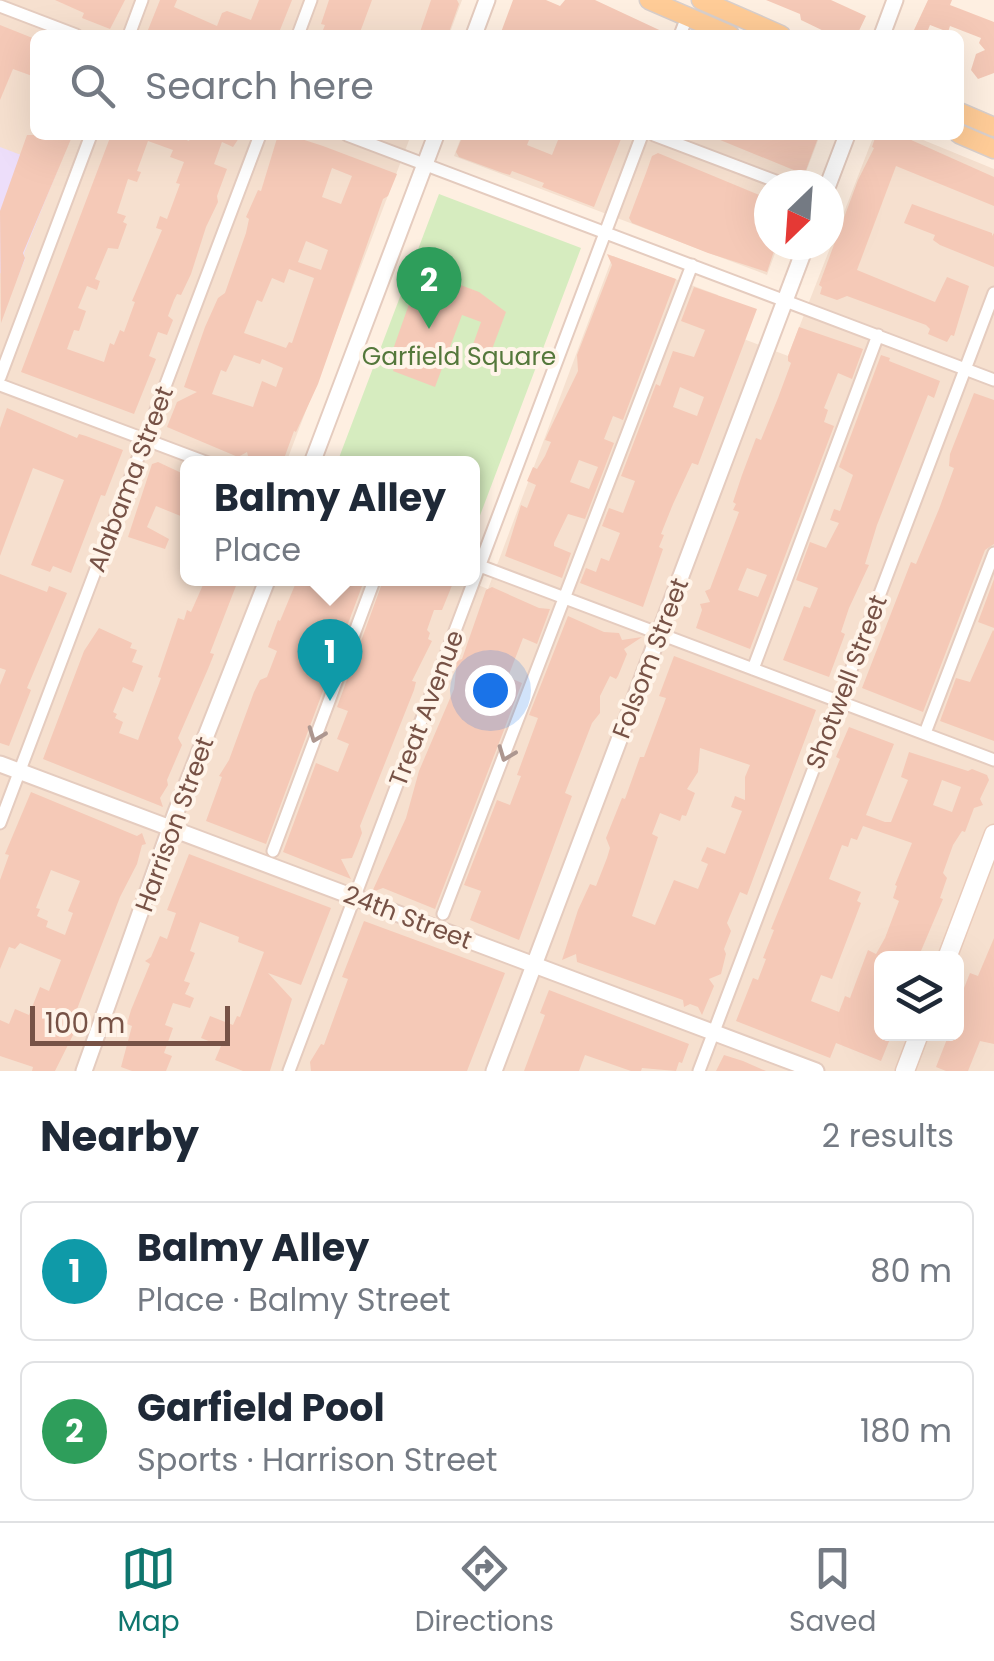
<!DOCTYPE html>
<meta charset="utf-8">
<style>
:root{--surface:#fff;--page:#f6f6f7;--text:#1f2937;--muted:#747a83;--line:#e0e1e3;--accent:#0f766e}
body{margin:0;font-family:Poppins,sans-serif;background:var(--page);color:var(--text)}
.controls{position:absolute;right:30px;bottom:30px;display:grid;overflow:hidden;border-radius:15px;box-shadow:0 10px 40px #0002}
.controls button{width:90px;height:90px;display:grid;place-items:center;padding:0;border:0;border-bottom:2px solid var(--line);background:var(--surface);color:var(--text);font:50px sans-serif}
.compass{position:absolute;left:754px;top:170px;width:90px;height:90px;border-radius:50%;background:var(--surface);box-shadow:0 10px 40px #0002;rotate:205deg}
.scale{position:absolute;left:30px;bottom:25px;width:200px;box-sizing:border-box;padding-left:10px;border:5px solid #775246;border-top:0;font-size:28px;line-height:35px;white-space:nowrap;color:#775246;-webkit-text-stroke:8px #fff4e9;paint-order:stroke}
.you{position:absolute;left:490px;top:690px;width:35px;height:35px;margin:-25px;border:8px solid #fff;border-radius:50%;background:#1a73e8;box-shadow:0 0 0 15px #1a73e833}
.badge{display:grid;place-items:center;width:65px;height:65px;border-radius:50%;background:var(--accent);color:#fff;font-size:32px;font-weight:700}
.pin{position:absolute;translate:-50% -82px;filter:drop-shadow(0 2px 5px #0008)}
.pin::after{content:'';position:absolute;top:52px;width:35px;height:30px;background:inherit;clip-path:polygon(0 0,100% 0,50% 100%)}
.popup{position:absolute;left:180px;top:456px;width:300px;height:130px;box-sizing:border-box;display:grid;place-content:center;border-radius:15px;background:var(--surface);filter:drop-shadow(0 2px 8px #0005);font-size:32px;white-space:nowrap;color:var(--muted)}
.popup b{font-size:38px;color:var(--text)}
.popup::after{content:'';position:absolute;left:50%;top:100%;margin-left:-20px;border:20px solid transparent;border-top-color:var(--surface)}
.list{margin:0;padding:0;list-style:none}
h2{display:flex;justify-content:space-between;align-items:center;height:130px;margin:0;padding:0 40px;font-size:42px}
h2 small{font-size:32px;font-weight:400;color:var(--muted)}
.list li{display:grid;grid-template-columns:65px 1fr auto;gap:30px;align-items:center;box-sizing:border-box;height:140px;margin:0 20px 20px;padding:0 20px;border:2px solid var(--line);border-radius:15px}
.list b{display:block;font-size:38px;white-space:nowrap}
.list p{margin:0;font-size:32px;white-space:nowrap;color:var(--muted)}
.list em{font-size:32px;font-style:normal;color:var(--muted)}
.icon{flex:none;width:55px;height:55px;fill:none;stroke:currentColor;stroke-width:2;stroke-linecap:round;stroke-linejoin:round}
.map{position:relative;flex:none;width:994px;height:1071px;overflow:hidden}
.search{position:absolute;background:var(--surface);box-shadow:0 10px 40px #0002;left:30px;right:30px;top:30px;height:110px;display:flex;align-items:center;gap:25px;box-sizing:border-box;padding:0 35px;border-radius:15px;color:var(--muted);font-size:38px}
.sheet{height:450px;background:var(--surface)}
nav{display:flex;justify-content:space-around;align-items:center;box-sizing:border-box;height:140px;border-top:2px solid var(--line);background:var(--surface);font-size:28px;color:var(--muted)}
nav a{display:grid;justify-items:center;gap:5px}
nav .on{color:var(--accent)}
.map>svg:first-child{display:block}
.residential{fill:#f6e0cf;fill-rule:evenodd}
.education{fill:#eddefa}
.green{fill:#d6ecbf}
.building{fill:#f5c9b7;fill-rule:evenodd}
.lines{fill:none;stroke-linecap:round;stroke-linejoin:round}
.minor-casing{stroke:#e5ccbf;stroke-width:15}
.tertiary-casing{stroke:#e5ccbf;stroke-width:19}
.secondary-casing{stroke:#eaccbc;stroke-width:21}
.primary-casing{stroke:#d9cfcb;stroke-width:21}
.minor{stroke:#fff;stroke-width:11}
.tertiary{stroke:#fff;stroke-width:15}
.secondary{stroke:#fff;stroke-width:18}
.primary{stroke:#ffcc97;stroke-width:18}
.oneway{stroke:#ad9790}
.labels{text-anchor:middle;stroke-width:8;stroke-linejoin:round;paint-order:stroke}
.park-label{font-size:25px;fill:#54783b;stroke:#fff4e9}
.street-label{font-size:25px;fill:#775246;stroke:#fff4e9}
</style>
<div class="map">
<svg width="994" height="1071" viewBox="0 0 994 1071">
<rect width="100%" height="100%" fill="#feefe1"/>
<path class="residential" d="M0,0h462l-13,35h-414v100h376l-125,328h-98v115h272l28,11 125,-333 105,39 -11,30 81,31 86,-221h37l83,34v902h-994zM882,958h74v76h-74z
M462,135h358l-19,50h-32v60h9l-11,30 -313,-119z"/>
<path class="education" d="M0,147l58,22 -34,84 1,6 -8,20 -17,-6z"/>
<path class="green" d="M439,194l142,54 -108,286 -1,-71h-135z"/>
<path class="building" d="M55,0h70l-15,29 -28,-11 2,-5z
M160,0h17l-3,7 43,19 5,-13 5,-2 24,9 8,-20h33l-14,35h-132z
M329,0h43l-13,35h-38l4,-10 -4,-1z
M431,0h26l2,4 -11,31h-29z
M513,0h33l14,6 5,-6h30l75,35h-170z
M766,0h65l35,16 -9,19h-25l-31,-15 -1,-6z
M928,0h24l-2,5 44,17v51l-16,6 -7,-9 5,-16 9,-4 -6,-7 2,-5 -31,-12 -2,6 -18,-7 -4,10 -12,-5z
M0,25l35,14v38l-22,-8 -13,31z
M27,135h35l9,4 -48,114 2,5 -24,65 -1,-112z
M111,135h63l15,6 2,-6h50l-8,12 -11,-5 -8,22 13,5 -10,27 1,6 -12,25 -15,47 -10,21 -4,-1 -3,6 -6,16 5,4 -6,15 -9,-3 -9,24 7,3 -22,55 -113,-42zM148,141l25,9 -3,7 14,5 -8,21 4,1 -13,35 -7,-3 -4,12 6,2 -30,71 3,1 -11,30 -4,-2 -6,15 -4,-2 -6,19 -37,-13 7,-19 5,1 7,-20 -8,-3 9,-22 10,4 3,-9 -5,-2 13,-31 10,1 9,-25 -4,-2 3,-6 -9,-3 11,-34 9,3 4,-10 -4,-1z
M278,135h11l34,11 74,28 -9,22 -5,3 -65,185 -22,48 -2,-1 -12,33 -27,-3 -5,3 -3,-12 -9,5 -71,-30 10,-25 20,-10 -13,-5 21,-60 13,-29 7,-5 21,-60 3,-14 -3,-2 12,-27 3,1zM332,168l20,8 -11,28 -19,-7zM306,241l22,9 -7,20 -23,-8zM289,269l25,9 -22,65 -3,-1 -3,6 -42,-15 13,-33 5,2 10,-24 12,5zM234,355l26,9 2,-5 21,9 -7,19 -14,-6 -9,26 -41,-13 9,-24 5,2z
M463,135h68l-4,10 25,10 8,-20h51l10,4 -27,68 -52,-20 2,-4 -32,-12 -2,4 -7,-2 -44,-16 -3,-5z
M708,135h111l-13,35 -5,3z
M876,135h24l94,42v29l-98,-40 -39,104 78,32 12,-25 22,9 -15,50 -3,-1 -4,7 -19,-8 2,-5 -4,-4 -79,-29 -10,4 -17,-6 2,-7 -3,-2 39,-105 16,-32 -2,-1z
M658,153l111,46v46h7l-9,27 -59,-19 -76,-30 -3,-5 17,-45 6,-17z
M912,204l80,29v3l2,-3v34l-54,-22 -7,-5 2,-5 -31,-12z
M607,254l69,25 -53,141 -10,-4 -9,23 10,4 -29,76 -17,-5 -14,29v3l17,7 -9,25 -57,-22 16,-51 6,3 9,-23 -9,-4 6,-14 4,2 8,-13 6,-14 -6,-2 3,-7 30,-62 -1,-16 35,-90zM579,460l19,7 -9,22 -19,-7z
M421,270l58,22 27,20 -18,48 -18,-7 11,-31 -19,-7 -27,72 -42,-16 4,-11 -7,-2z
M694,287l63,22 -59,156 -6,-2 -19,41 -12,30 3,1 -5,12 4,2 -20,58 -63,-24 6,-15 10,4 5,-14 8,3 11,-28 -18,-7 7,-18 14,5 12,-32 -14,-5 35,-92 4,2 13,-35 21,6 11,-27 -24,-9zM680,387l24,10 -7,19 -24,-9z
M799,327l64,22 -11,30 -14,-6 -14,35 4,2 -4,12 10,4 -84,223 -54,-21 6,-18 -2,-6 10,-2 -5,-11 5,-2 29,-77 -6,-2 3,-6 -3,-2 9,-27 14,-37 5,2 17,-42 13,-35 -3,-2v-5zM747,568l20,7 -9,22 -20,-7z
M881,355l9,3 -1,3 51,20 -6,17 -6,-3 -51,130 -12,39 4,1 -20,43 -8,24 4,2 -16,43 -46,-17 21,-54 6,2 8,-20 -22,-8 14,-38 16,6 13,-25 -9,-3 4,-11 6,2 13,-36 -14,-8z
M974,393l20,7v144l-9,6 -62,162 -61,-24 49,-126 5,2 23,-55 15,-41 -5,-2 1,-12z
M7,408l70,30 2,-4 7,2 37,14 -18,46 -4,-1 -30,78 -18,-7 -3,6 -19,-7 33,-85 -31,-12 -33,88v-128z
M158,462l30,14v43l-32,-13 -9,21 22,12 -4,10 -37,-12 24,-73z
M0,574l47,18 2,-6 18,7 -40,95 4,2 -22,56 -9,-3v-58l6,-15 -6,-2z
M206,578h33l-29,75 4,1 -6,15 -30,69 4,7 -15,35 1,5 -8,13 3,9 -120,-48 41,-108 15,-23 33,15 -2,5 7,2 -5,12 11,4 -10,26 -10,-5 -10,25 4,2 -2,4 8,4 -4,11 19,7 23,-62 -3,-1 20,-59 6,2 3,-10 4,2z
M303,578h30l11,4 1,-4h20l-99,266 -60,-23 16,-44 -3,-1 10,-16 25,-68 6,-12 7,-3 10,-26 -9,-4 10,-27 2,1 17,-41 5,2z
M384,578h71l-13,32h-8l-7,20 3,3 -2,6 4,2 -20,40 4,1 -2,8 -54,136 2,7 -5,13 -5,12 -11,1 10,20 -68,-27 33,-89 22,9 11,-28 -12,-5 11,-28 -11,-4z
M994,579v49l-16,-6z
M492,587l47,21 11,1 -13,35 -14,-6 -15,39 14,6 -87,226 -52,-21 -11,4 34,-74 13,-47 35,-82 3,-28 5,-2 24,-69z
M568,616l36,16 15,1 3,7 20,-3 -18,12 3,5 -9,22 -2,3 -6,-3 -10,20v17l-8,10 -27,70 7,3 -53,144 -49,-20 11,-29 -17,-6 33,-85 13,5 11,-29 -4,-1 21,-57 -9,-3z
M993,630l1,1v110l-54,-20 16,-43 14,4z
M674,656l142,54 -69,185 -7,-3 -13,31 4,8 -7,18 2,5 -5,20 -12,5 5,7 -12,29 -4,-8 -8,-3 -6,3 -1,-7 -106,-38 -1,-8 -14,6 16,-50 12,-26 6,2 11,-28 3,-10 -4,-10 16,-40 3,1 15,-42h4l12,-32 10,-27 -7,-2zM700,748l50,17 -5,12v23l-10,-4 -4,11 11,4 -17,43 -18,-7 -6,14 7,3 -10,25 -24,-9 -19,45 -23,-9 26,-79 -6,-3 8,-21 20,8 2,-6 4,1 9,-23 -8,-4 11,-17z
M849,727l45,17 -28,71 19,7h6l17,-42 -7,-3 8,-25 59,19 4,-2 15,6 2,5 -9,19 3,6 -9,3 -9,24 -3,-1 -9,14 -10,28 4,5 -7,20 3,1 -25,59h-36v76h10l-11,27 -45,-18 -6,15 -94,-37 17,-43 5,2 8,-21 -3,-1 11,-28 -3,-1 69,-170 -4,-2zM942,780l19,7 -9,25 -19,-7zM863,826l49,17 -17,42 2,1 -4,12 6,3 -14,37 -9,16 -8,-4 -18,48 -5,-2 -6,16 -28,-11 10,-26 11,4 29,-76 -4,-2 4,-9 -32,-13 13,-34 6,2 3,-9 6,2z
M31,792l106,44 5,-3 4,11 -4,1 -5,19 -17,33 -51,133 5,3 -19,38h-23l1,-4 -33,-11v-36l9,4 6,-15 14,6 11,-28 9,4 12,-31 -41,-17 -5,6 -6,-2 -9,22v-89l9,-25 -4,-1zM51,870l29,11 -12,30 5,2 -8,22 -19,-8 2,-6 -11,-5 3,-7 -4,-1z
M189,854l142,54 -30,77 -33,-12 24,26 -22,72h-27l-28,-11 6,-14 -20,-8 9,-22 23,9 4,-9 3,1 24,-65 -26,-10 1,-5 -39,-15 -10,29 5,2 -11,28 6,2 -5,11 9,4 -4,10 -17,-5 -8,22 8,3 -9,25 8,3 -6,15h-34l-11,-4 11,-41 -5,-2 4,-14 19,-46 -5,-3 6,-4 9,-21 7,3 9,-26 -9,-3z
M364,921l141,52 -38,98h-156l-1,-9 11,-18 3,1 24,-66 -6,-2z
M994,938v106l-14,-3 -12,30h-22l-10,-4 13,-33h7v-26l14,-35 8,3z
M549,990l140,54 -7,19 -3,-1 -3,9 -34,-3 -1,3h-10l-46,-16 -6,16h-55l21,-56 -5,-2z
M724,1055l19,6 23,10h-50z"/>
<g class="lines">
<defs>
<path id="minor" d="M0,6l76,29
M129,35l13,-35
M298,35l13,-35
M680,35l7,-18
M347,135l647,245
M654,135l132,50
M0,377l91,-242
M0,385l208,78
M472,563l522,197
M753,669l125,-334
M925,733l69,-180
M0,823l260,-688
M273,851l102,-273
M443,914l249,-649
M289,1071l353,-936
M699,1071l295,-778"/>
<path id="tertiary" d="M474,35l13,-35
M882,35l13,-35
M828,185l19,-50
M312,463l124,-328
M0,764l816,307
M84,1071l92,-259 92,-234
M494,1071l312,-826"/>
<path id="secondary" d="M947,958l47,-124
M905,1071l14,-37"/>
<path id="primary" d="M649,0l81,35
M701,0l80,35
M959,112l35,15
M959,134l35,15"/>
</defs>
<use href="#minor" class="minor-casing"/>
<use href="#tertiary" class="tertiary-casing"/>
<use href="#secondary" class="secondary-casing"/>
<use href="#primary" class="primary-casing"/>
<use href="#minor" class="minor"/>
<use href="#tertiary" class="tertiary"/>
<use href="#secondary" class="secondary"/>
<use href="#primary" class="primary"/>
</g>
<defs><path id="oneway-chevron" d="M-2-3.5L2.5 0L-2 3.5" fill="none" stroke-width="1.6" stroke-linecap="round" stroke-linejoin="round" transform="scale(2.5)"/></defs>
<g class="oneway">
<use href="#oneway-chevron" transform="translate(316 735) rotate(111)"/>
<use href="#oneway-chevron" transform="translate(506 754) rotate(111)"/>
</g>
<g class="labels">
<g class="park-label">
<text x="459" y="365">Garfield Square</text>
</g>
<g class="street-label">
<text transform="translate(130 479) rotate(-69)" y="9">Alabama Street</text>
<text transform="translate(650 658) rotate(-69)" y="9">Folsom Street</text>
<text transform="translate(846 682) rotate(-69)" y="9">Shotwell Street</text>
<text transform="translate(426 708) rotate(-69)" y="9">Treat Avenue</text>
<text transform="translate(174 824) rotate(-70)" y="9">Harrison Street</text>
<text transform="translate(408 917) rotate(21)" y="9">24th Street</text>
</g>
</g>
</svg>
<div class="controls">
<button><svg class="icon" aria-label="layers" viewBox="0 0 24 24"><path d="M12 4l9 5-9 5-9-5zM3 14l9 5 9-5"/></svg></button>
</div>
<svg class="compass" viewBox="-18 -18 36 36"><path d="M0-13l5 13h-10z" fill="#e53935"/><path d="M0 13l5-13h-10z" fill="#747a83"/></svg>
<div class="scale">100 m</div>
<div class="you"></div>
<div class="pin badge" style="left:330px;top:701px;background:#0f9aa8">1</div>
<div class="popup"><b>Balmy Alley</b>Place</div>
<div class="pin badge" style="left:429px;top:329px;background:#2e9e5b">2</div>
<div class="search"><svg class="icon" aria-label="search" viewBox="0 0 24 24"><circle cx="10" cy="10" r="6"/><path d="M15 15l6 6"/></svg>Search here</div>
</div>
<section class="sheet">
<h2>Nearby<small>2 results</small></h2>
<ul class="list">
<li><span class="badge" style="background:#0f9aa8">1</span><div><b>Balmy Alley</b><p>Place · Balmy Street</p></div><em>80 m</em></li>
<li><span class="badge" style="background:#2e9e5b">2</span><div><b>Garfield Pool</b><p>Sports · Harrison Street</p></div><em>180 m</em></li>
</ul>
</section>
<nav>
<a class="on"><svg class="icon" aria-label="map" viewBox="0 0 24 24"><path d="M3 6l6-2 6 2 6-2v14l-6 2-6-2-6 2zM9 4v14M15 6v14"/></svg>Map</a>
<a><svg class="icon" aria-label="directions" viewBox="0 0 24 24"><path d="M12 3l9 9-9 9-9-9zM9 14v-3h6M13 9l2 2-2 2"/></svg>Directions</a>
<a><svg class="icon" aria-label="saved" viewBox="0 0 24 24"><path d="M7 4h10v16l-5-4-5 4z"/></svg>Saved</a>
</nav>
